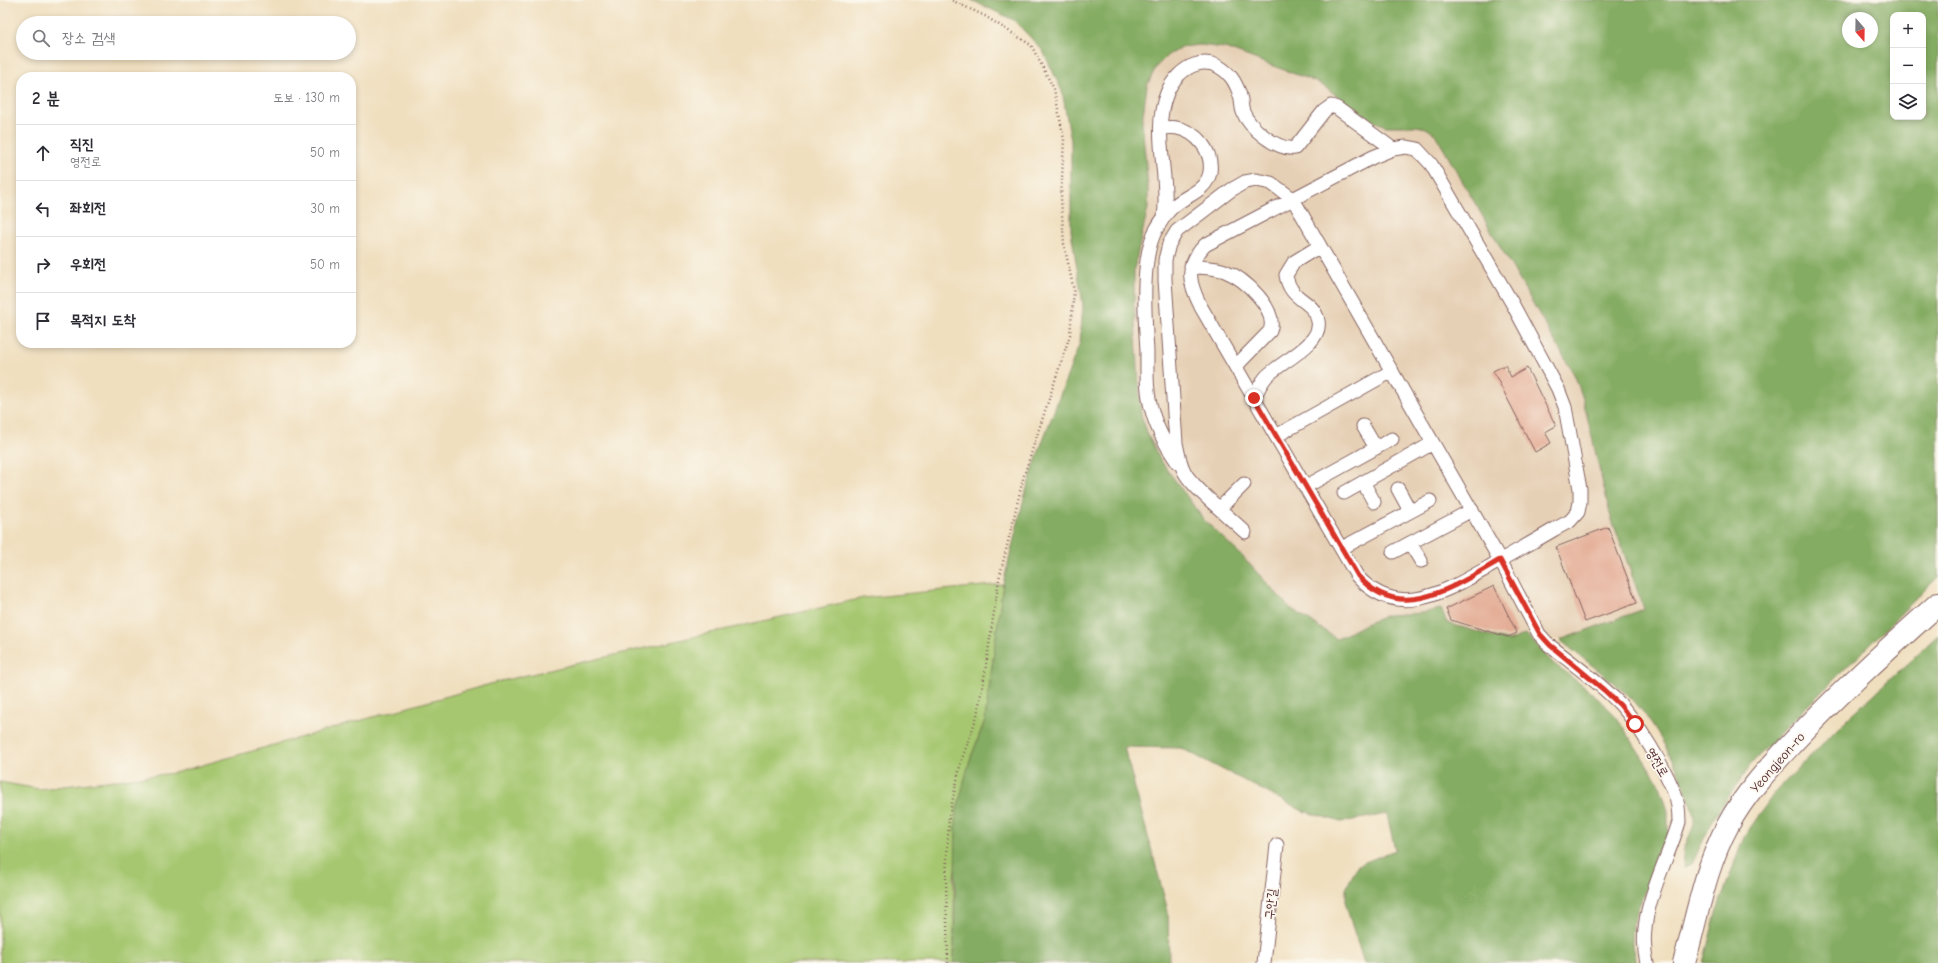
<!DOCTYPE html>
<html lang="ko">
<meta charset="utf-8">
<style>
:root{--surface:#fff;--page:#f7f7f7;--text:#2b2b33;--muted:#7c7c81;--line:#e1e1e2}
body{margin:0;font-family:"Comic Neue","Poor Story",sans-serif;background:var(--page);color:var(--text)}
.controls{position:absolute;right:12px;top:12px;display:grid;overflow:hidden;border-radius:8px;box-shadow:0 2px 6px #0003}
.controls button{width:36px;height:36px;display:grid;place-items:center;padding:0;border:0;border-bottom:1px solid var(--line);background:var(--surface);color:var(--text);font:20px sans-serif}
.compass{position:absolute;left:1842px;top:12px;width:36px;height:36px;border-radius:50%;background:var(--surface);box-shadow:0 2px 6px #0003;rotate:160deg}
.stop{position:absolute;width:12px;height:12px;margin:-9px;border:3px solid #d93025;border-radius:50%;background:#fff}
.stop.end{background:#d93025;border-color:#fff;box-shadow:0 1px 4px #0008}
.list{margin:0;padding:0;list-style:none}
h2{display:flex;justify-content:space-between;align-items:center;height:52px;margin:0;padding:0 16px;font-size:17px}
h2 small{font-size:13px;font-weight:400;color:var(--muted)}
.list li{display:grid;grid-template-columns:26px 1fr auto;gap:12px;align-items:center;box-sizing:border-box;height:56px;padding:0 16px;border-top:1px solid var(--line)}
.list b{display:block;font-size:15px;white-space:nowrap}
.list p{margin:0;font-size:13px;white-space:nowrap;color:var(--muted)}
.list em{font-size:13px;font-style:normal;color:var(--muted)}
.icon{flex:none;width:22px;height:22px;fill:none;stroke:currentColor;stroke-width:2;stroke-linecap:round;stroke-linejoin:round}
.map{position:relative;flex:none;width:1938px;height:963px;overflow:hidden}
.search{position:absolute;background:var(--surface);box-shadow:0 2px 6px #0003;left:16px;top:16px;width:340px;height:44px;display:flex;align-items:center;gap:10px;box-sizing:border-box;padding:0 14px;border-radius:22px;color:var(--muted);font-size:15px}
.panel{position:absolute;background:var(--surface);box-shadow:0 2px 6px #0003;left:16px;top:72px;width:340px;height:276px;border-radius:16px}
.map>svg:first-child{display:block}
.built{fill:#e6d0b5}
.green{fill:#a6c76f;stroke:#78734d}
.forest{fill:#84ac62;stroke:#676646;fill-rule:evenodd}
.building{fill:#e4ad96}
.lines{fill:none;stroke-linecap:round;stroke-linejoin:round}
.service-casing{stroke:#84625f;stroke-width:15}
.tertiary-casing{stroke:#84625f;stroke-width:24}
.path{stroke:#84625f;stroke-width:2.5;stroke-dasharray:1 3;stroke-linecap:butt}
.service{stroke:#fff;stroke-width:13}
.tertiary{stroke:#fff;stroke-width:22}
.route{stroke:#d93025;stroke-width:5}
.labels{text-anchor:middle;stroke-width:3.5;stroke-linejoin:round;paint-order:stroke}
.street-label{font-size:13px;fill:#4a1f2b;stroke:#fbf7ec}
</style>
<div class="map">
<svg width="1938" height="963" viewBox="0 0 1938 963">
<rect width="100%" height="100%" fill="#fbf7ec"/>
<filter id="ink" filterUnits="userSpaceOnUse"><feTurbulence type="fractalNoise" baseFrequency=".025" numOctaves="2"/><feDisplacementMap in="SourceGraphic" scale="8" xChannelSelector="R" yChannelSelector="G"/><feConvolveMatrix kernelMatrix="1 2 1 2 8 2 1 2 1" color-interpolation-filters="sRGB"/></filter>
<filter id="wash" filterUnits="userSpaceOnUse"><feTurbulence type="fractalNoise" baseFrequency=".012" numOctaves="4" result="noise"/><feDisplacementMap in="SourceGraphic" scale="16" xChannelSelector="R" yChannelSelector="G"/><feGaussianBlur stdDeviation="0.9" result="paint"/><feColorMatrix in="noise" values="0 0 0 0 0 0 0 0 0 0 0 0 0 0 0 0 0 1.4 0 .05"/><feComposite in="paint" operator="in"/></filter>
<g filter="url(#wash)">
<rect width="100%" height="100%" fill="#f0dfbf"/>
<path class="built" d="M1200,45l25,3 94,35 54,38 13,5h30l10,2 9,6 140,242 8,23 27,115 34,95 -84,31 -34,-6 -17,7 -62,-18 -6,-14 -20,4 -33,2 -25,10 -26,14 -47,-31 -49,-53 -37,-35 -43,-59 -13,-26 -7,-20 -7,-109v-37l14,-61v-20l-6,-66 5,-36 9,-19 12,-12 14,-8z"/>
<path class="green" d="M1003,584l-18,136 -16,43 -15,114v86h-954v-181l39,7 135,-16 327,-92 362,-83z"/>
<path class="forest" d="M971,0h967v577l-155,153 -32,34 -37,54 -22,46 -8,3c-6,-22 12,-34 10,-49 -5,-34 -42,-102 -68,-125 -21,-18 -44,-35 -66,-53l84,-31 -34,-95 -27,-115 -8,-23 -140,-242 -9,-6 -10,-2h-30l-13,-5 -54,-38 -94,-35 -25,-3 -18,2 -14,8 -12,12 -9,19 -5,36 6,66v20l-14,61v37l7,109 7,20 13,26 43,59 37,35 49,53 47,31 26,-14 25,-10 33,-2 20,-4 6,14 62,18 17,-7 27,29 38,29 25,24 44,69 8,26v23l-35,87 -1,24 4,18h-272l-18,-57v-18l12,-23 37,-15 -8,-36 -46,8 -38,-11 -122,-63 -57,-1 44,164 1,52h-215l2,-150 13,-50 16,-43 18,-136 22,-90 15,-46 40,-106 3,-37 -12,-74v-90l-9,-50 -19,-40 -29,-31zM1893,15h30v102h-30zM1848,18h24v24h-24z
M1938,635v328h-235l13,-50 28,-76 31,-45 70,-71z"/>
<g id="blocks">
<path class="building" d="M1505,365l6,12 16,-9 29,58 -11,6 6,11 -16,9 -42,-81z
M1608,527l29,76 -52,19 -29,-75z
M1494,586l23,47 -9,4 -57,-17 -5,-11z"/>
</g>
</g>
<g filter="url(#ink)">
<use href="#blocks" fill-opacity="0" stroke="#84625f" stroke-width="1"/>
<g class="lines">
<defs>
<path id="service" d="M1162,128c4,0 10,-1 15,0 20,4 36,23 33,44 -3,19 -24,23 -36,34 -7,5 -12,14 -17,22 -17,28 -12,90 -10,123 0,20 -1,41 5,60 5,19 15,36 26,52
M1406,147l11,2 14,15 81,139 46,86 7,18 15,82v13l-2,10 -8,9 -15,8c-22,13 -44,25 -66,38 -43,24 -91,55 -132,9l-156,-269c-12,-24 -17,-40 4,-62l168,-88 20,-8z
M1164,217c6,-40 -13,-86 3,-124 11,-27 42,-43 64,-16 4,5 8,14 9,19 2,5 1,11 3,16 6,15 34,39 52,36l29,-37 7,-5 6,2 56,41
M1191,266c11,2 24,1 34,5 20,8 53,38 45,60l-34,35
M1254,398c3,-7 7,-15 12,-21 14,-15 57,-33 52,-56 -4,-22 -28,-19 -32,-46l8,-13 26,-16
M1363,426l13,22
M1276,436l116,-65
M1363,482l11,20
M1305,487l87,-48
M1398,489l12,22
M1344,493l89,-50
M1220,508l24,-24
M1245,532c-15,-15 -51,-43 -60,-59 -5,-9 -7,-20 -9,-30l-11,-163v-20l4,-16 8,-13 54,-41 14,-8 11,-2 15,3 22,16 207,361 31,59 8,15 10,11c24,19 50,37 71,59 19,21 43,61 54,88 4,9 5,19 5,30 -13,44 -44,93 -32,141
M1410,543l11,18
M1342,548l88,-47
M1393,552l79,-42
M1264,963l13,-118"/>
<path id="tertiary" d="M1684,963c13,-46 21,-96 44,-138 17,-32 43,-59 67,-85 45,-48 94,-92 143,-136"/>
</defs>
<use href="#service" class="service-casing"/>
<use href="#tertiary" class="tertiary-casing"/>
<path class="path" d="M948,963l-2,-84 3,-63 12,-54 16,-46 8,-44 14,-93 25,-104 46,-140 4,-44 -10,-47 -3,-46 3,-59 -10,-50 -23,-44 -46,-29 -34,-16"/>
<use href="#service" class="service"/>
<use href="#tertiary" class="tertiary"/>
</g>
</g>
<g class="lines" filter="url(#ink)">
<path class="route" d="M1254,398l104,178c43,49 98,9 142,-16l40,74 10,11 54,45 16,15 15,19"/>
</g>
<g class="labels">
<g class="street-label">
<text transform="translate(1658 762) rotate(60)" y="5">영전로</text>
<text transform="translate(1777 762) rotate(-49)" y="5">Yeongjeon-ro</text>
<text transform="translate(1270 904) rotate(-84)" y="5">구안길</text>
</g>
</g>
</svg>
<div class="controls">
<button>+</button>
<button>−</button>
<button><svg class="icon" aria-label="layers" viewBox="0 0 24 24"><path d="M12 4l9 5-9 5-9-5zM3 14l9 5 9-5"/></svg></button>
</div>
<svg class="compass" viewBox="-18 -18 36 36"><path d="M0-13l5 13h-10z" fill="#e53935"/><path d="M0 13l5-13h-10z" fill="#7c7c81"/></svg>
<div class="stop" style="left:1635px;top:724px"></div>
<div class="stop end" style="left:1254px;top:398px"></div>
<div class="search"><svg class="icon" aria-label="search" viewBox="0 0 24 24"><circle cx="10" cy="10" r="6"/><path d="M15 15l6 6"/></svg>장소 검색</div>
<section class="panel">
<h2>2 분<small>도보 · 130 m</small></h2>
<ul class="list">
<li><svg class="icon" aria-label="ahead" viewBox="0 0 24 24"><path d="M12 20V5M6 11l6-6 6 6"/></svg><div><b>직진</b><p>영전로</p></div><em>50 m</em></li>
<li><svg class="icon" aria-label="left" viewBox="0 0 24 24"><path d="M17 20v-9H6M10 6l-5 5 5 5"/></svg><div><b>좌회전</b></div><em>30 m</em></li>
<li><svg class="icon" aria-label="right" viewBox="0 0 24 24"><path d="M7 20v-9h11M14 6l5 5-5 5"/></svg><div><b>우회전</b></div><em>50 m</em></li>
<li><svg class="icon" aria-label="arrive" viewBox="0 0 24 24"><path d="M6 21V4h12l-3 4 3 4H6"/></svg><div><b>목적지 도착</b></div></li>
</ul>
</section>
</div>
